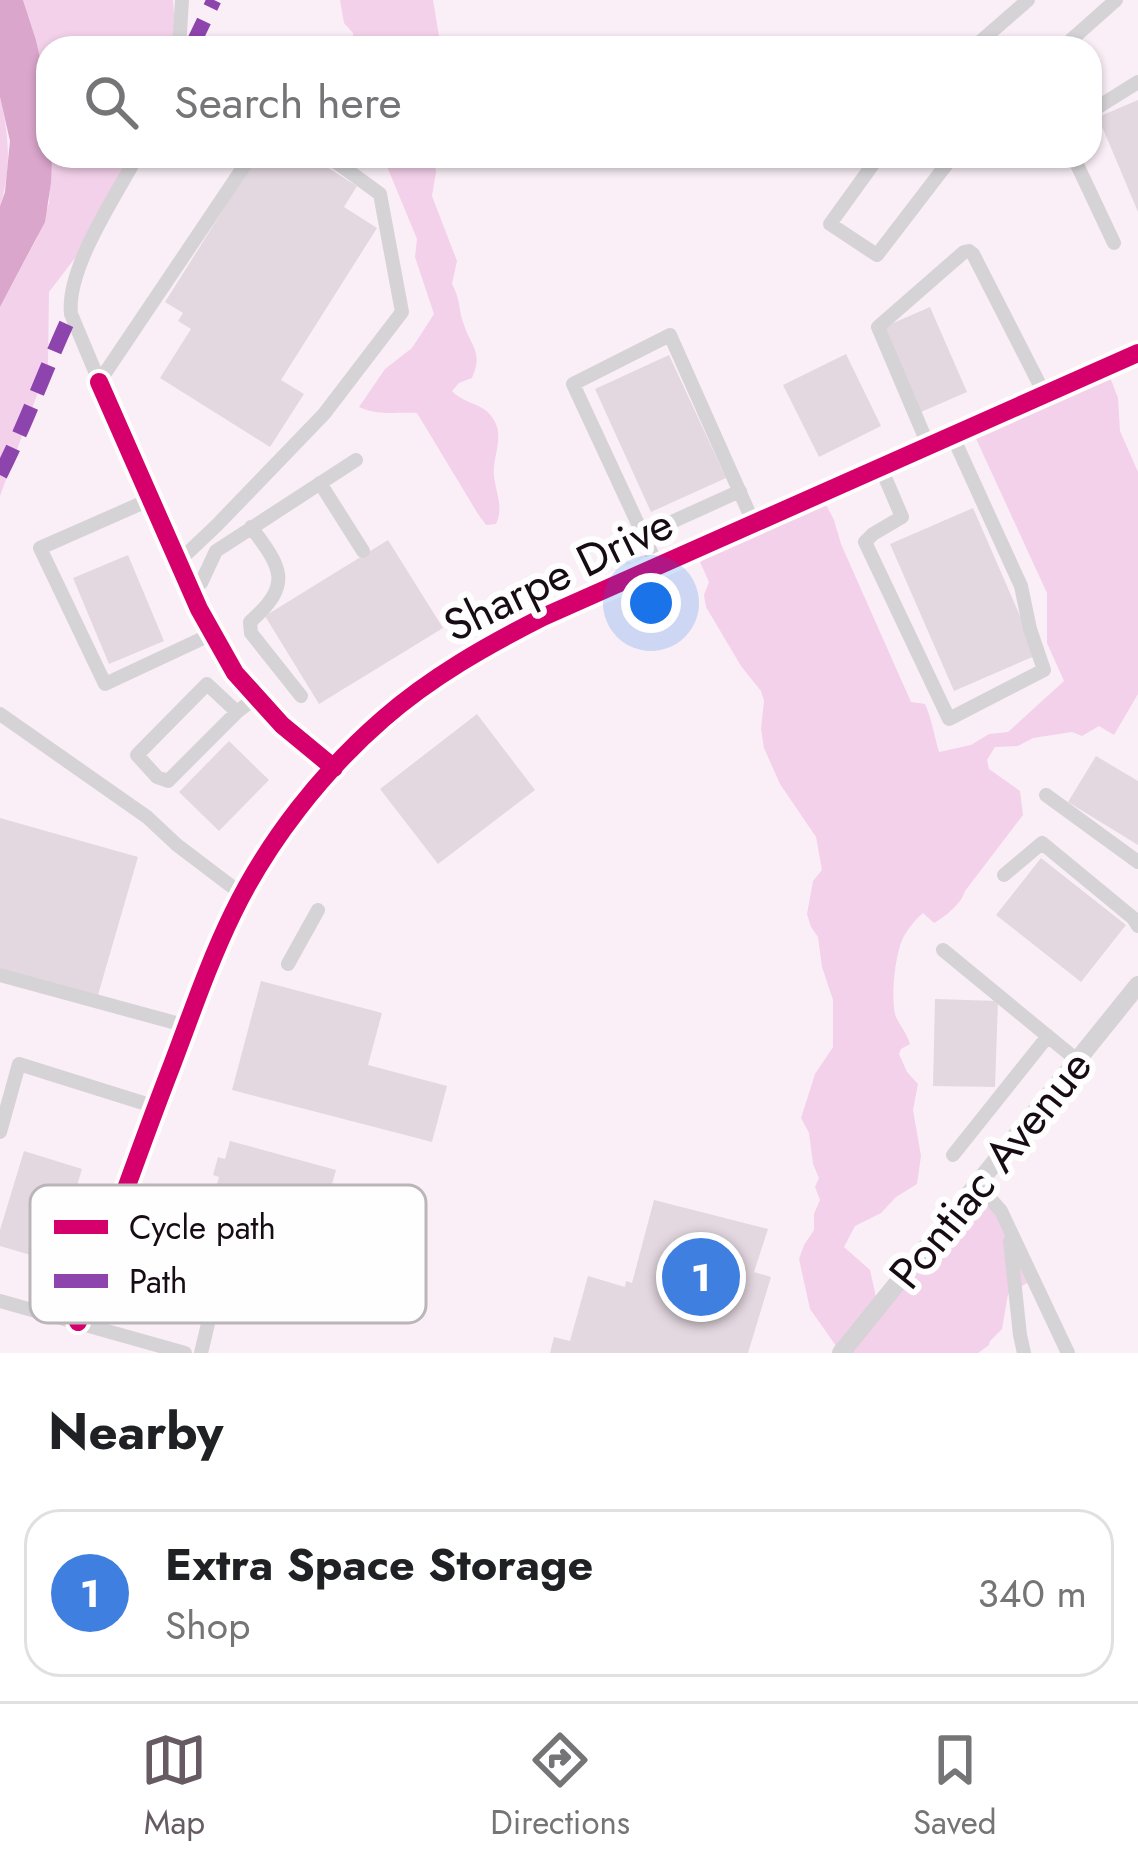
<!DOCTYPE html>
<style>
:root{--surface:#fff;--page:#f2f2f2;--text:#202124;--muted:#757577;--line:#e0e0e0;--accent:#665b63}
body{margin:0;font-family:Jost,sans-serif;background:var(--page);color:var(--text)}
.you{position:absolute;left:651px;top:603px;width:42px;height:42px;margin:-30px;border:9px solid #fff;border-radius:50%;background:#1a73e8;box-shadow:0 0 0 18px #1a73e833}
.badge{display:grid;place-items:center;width:78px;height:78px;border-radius:50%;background:var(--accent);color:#fff;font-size:39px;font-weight:700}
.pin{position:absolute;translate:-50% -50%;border:6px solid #fff;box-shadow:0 3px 12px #0006}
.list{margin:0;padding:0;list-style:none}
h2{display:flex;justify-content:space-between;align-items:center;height:156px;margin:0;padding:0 48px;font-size:51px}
h2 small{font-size:39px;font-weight:400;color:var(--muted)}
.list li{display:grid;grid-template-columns:78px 1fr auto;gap:36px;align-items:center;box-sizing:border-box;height:168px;margin:0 24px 24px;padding:0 24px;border:3px solid var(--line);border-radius:36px}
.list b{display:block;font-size:45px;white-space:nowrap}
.list p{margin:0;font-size:39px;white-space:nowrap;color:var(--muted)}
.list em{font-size:39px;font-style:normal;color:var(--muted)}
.icon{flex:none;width:66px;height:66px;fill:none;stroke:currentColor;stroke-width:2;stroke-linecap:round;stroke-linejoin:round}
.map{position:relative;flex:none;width:1138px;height:1353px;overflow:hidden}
.search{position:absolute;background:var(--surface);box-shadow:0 3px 9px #0004;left:36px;right:36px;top:36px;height:132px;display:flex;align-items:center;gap:30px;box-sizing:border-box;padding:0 42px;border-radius:36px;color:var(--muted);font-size:45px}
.sheet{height:348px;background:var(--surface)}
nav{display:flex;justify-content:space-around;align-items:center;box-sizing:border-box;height:168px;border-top:3px solid var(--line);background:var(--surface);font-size:33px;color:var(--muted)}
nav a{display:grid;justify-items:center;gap:6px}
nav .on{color:var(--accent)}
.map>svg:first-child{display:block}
.green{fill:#f4d1ea}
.water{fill:#dba6cc}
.building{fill:#e4d8e0}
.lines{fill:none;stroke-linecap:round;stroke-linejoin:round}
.minor{stroke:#d6d3d6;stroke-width:14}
.major{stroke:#d6d3d6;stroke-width:18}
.quiet{stroke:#8e44ad;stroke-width:15;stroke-dasharray:30 15;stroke-linecap:butt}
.cycleway-casing{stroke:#fefefe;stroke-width:26}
.cycleway{stroke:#d6006c;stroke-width:18}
.labels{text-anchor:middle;stroke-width:12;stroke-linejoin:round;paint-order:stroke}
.street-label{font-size:45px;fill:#170c14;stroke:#fefefe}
.key{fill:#fefefe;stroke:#b9b5b8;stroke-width:3}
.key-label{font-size:33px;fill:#170c14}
</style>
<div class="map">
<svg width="1138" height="1353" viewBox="0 0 1138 1353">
<rect width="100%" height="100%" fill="#faeff7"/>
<path class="green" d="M23,0h150l2,23 -4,25h-123v46l-12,-54z
M340,0h93l8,48h-87l-1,-15 -9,-10z
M0,97c9,38 12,71 0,109z
M52,156h76l-26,54 -27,48 -26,34 -1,73 -48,131v-189l37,-69 12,-35z
M376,156h58l2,16 -4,24 25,65 -5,23c9,17 6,23 11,38 7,24 21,29 9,56l-13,5 -7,8c12,13 31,12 40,26 14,19 0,39 2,59 2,18 10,31 2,48l-10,1 -8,-11 -61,-101c-21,-1 -38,3 -58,-6l26,-38 27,-21 22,-34 -19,-57 2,-18 -31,-75z
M1108,372l10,26 2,33 18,41v222l-24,41 -15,-9 -17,10 -10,-4 -39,6 -15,8 -23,1 -8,13 2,9 31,22 3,24 -58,76c-3,12 -20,26 -31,32l-11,-10c-7,6 -14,14 -19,23 -9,16 -14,64 -8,81 4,9 11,16 14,27l-9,5 -2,5 8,18 11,12 -5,26 8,46 -4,28 -21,13 -15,16 -26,13 -11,21 26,23 8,36 102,-116 54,89 -26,15 -6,35 -12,12 -1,4 -11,8h-137l-31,-44 -11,-50 5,-14 10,-15v-16l6,-14 -5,-13 4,-9 -6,-14 -4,-31 -8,-15 14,-44 18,-27v-47l-11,-33 -4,-30 -7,-10 -4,-13 6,-33 9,-11 -6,-33 -36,-53 -16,-36 -3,-19 3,-28 -3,-10 -20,-25 -35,-59 -2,-12 5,-13 -13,-29 127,-54 11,21 7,24 70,158 14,2c7,16 9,31 14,48l32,-7 18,-11 19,-2 56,-51 -17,-38v-50l-75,-163z"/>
<path class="water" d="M0,0h23l13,40 12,54v62h4v3l-1,24 -6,39 -45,85v-101l5,-14 5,-51 -10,-44z"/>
<path class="building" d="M1138,100v112l-40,-95z
M257,156h52l48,30 -13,21 33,21 -96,152 23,14 -34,53 -110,-69 31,-49 -13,-8 5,-8 -18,-11z
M930,307l37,85 -46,20 -37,-85z
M846,354l35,72 -62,31 -36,-72z
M669,355l57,123 -75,34 -56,-123z
M973,508l64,147 -83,36 -64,-147z
M388,540l55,88 -124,76 -54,-88z
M128,555l36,86 -55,23 -36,-86z
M477,714l58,76 -97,74 -58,-75z
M229,741l40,39 -50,51 -40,-39z
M1096,756l42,25v64l-70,-43z
M0,818l138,39 -40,138 -98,-27z
M1041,858l85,67 -45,57 -85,-67z
M261,981l121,32 -14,52 79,21 -15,56 -200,-52z
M935,999l63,2 -3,86 -62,-1z
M230,1141l106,29 -39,138 -106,-29 28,-102 -6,-2 5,-18 7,2z
M24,1151l58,18 -28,93 -54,-16v-16z
M654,1200l114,29 -14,43 17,5 -23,76h-198l4,-16 16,4 18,-65 37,11 1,-6 6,2z"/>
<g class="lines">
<path class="minor" d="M179,48l3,-48
M973,48l55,-48
M1062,48l54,-48
M1090,112l48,-30
M137,156c-21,40 -71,112 -66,158l78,186 50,109 17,32 39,57 27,27 52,43
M879,156l-49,68 47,31 76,-99
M1073,156l41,87
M99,382l152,-226
M929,447l-51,-120 86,-75 5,-1 4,3 72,141
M881,468l21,49 -29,17 -8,8 84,177 95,-49 -14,-41 -9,-43 -68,-149
M320,483l43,68
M149,500l-109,48 65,136 107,-50
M251,527c31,41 42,57 -1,95l1,11 50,63
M643,535l97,-44
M178,562l39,-37 107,-111 78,-102 -22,-118 -52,-38
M658,567l-85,-183 97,-49 84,189
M190,588l11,-5 15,-32 140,-91
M237,712l-30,-28 -70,71 20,22 11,4 69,-69 18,-14
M0,714l147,103 30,28 66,50
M1046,795l92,67
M1004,875l38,-32 91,75 5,8
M943,950l135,111
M288,964l30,-54
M0,975l187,51
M0,1132l19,-68 137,43
M953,1155l95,-119
M978,1185l23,26 67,142
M1010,1241l10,94 4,18
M179,1245l-10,43 39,9 4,10 -11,46
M0,1301l185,52
M78,1322c31,-86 61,-172 94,-257 19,-50 37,-103 61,-152 35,-72 89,-141 150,-194 48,-42 103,-73 160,-102l595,-264"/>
<path class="major" d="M841,1353l297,-368"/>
<path class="quiet" d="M191,48l23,-48
M0,475c27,-53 46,-108 71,-161"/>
<defs>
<path id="cycleway" d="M99,382l100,227 36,64 47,52 52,43
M78,1322c31,-86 61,-172 94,-257 19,-50 37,-103 61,-152 35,-72 89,-141 150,-194 48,-42 103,-73 160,-102l595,-264"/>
</defs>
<use href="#cycleway" class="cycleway-casing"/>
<use href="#cycleway" class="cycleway"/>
</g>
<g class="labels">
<g class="street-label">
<text transform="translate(558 574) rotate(-26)" y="16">Sharpe Drive</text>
<text transform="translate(990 1169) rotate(-51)" y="16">Pontiac Avenue</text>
</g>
</g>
<rect x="30" y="1185" width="396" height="138" rx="18" class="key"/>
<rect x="54" y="1220" width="54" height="14" fill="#d6006c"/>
<rect x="54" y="1274" width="54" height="14" fill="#8e44ad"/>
<g class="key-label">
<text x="129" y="1239">Cycle path</text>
<text x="129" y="1293">Path</text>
</g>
</svg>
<div class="you"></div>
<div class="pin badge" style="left:701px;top:1277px;background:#3f7fe0">1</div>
<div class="search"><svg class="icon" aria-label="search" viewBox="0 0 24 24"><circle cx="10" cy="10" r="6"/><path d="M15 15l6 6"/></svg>Search here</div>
</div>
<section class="sheet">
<h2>Nearby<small></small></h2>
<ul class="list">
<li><span class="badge" style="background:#3f7fe0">1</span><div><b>Extra Space Storage</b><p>Shop</p></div><em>340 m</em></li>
</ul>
</section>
<nav>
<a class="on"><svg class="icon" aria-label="map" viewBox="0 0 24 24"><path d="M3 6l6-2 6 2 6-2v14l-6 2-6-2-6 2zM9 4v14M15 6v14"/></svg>Map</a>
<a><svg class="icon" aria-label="directions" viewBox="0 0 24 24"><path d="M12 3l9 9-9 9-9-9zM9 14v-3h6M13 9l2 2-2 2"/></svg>Directions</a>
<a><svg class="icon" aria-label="saved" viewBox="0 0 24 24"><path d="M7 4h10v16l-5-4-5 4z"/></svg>Saved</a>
</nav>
